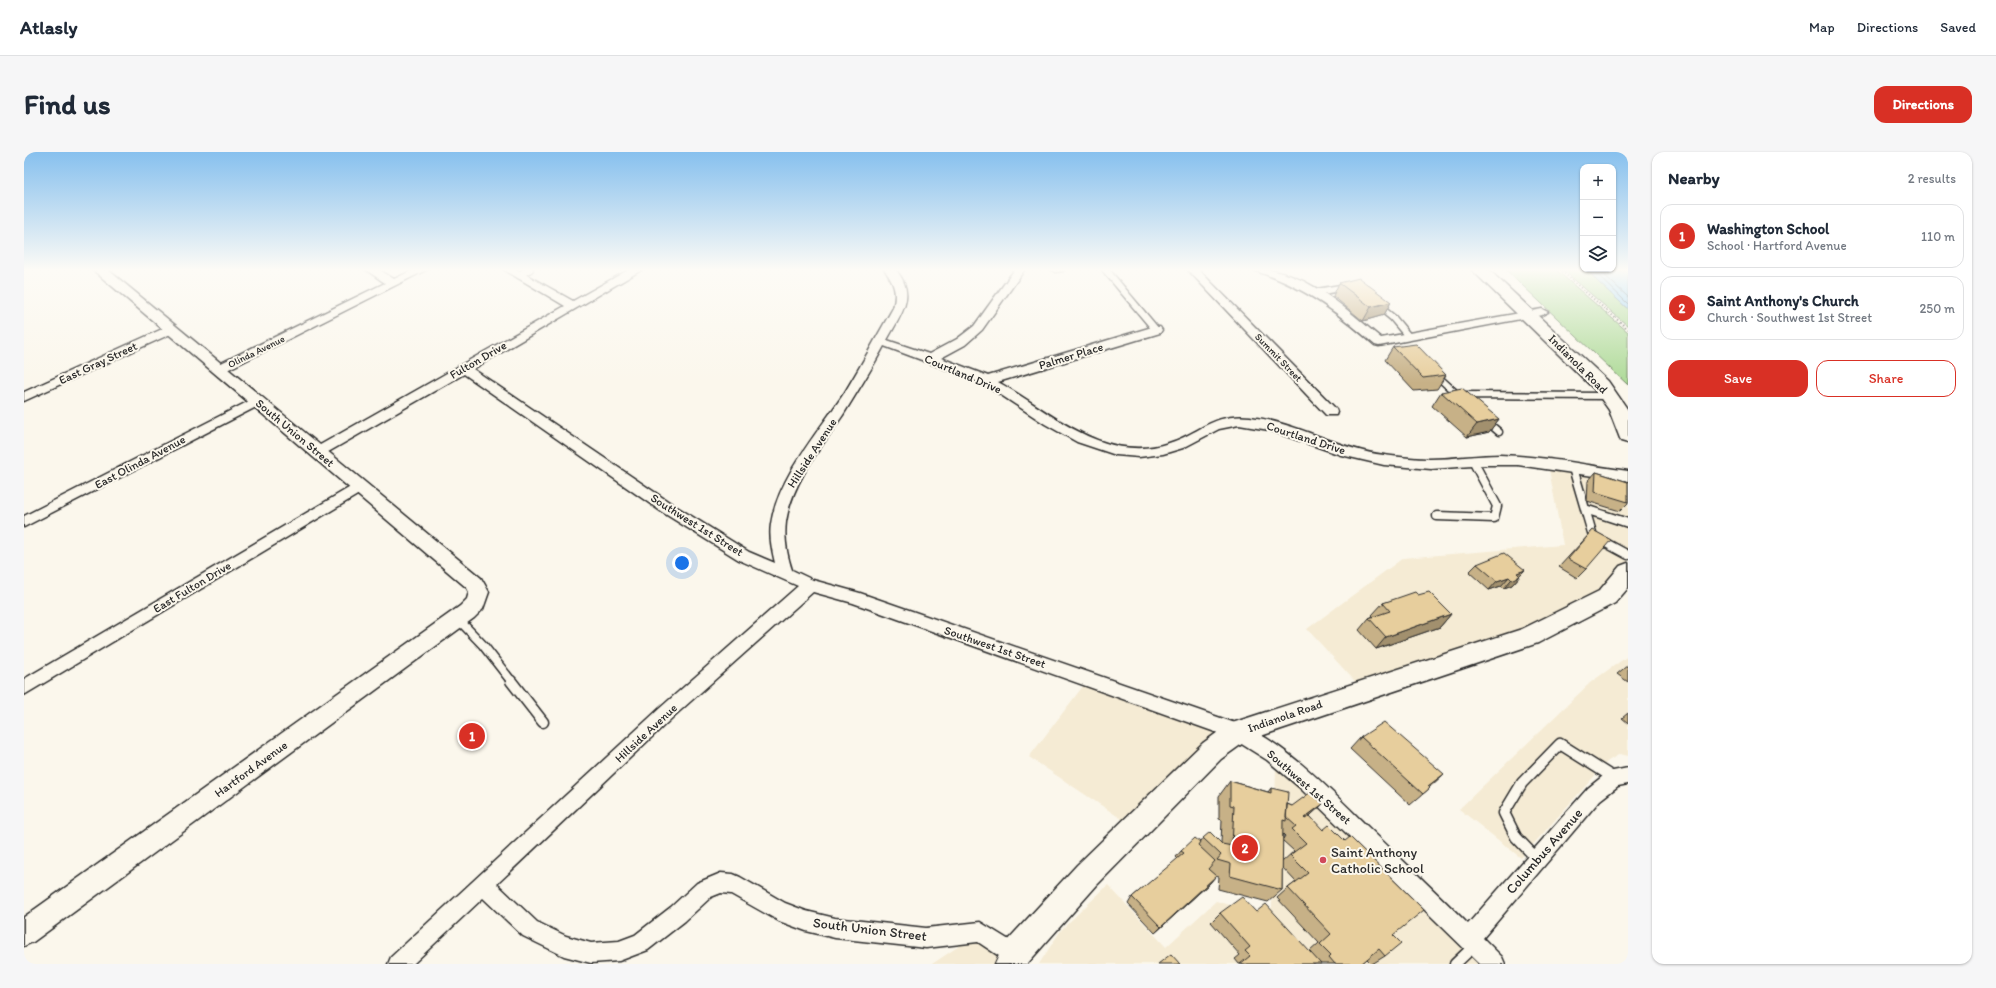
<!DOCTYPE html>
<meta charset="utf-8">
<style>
:root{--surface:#fff;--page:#f6f6f7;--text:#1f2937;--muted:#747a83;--line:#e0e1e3;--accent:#d93025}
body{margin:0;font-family:Itim,sans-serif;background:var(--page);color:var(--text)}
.controls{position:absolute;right:12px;top:12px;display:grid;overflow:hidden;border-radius:8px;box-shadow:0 1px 3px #0004}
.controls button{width:36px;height:36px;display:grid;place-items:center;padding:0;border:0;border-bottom:1px solid var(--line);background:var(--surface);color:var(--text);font:20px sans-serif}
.you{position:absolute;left:658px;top:411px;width:14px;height:14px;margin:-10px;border:3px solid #fff;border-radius:50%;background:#1a73e8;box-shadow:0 0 0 6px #1a73e833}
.badge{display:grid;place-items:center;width:26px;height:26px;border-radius:50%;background:var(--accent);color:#fff;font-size:13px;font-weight:700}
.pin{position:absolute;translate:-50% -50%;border:2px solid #fff;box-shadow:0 1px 4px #0006}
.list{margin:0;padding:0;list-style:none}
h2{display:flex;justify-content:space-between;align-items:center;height:52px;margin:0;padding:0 16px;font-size:17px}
h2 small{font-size:13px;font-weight:400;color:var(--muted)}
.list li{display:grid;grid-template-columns:26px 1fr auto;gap:12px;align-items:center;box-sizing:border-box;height:64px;margin:0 8px 8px;padding:0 8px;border:1px solid var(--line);border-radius:12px}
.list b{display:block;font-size:15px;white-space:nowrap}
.list p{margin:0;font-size:13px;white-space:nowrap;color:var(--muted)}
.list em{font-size:13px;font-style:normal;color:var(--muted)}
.actions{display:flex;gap:8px;padding:12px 16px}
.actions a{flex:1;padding:9px 0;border:1px solid var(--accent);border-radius:12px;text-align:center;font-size:14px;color:var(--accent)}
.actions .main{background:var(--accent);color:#fff}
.icon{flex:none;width:22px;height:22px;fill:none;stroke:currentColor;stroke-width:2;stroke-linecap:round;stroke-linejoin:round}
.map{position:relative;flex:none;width:1604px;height:812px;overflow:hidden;border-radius:12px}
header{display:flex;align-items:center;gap:24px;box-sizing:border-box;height:56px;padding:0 20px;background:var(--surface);border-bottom:1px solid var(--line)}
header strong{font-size:19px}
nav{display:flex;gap:22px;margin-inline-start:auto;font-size:14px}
.intro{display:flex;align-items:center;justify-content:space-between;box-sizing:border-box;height:96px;padding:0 24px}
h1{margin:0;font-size:28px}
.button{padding:10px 18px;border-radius:12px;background:var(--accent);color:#fff;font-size:14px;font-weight:700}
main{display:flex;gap:24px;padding:0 24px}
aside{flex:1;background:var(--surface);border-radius:12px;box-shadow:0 1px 3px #0004}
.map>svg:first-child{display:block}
.built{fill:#f5ebd4}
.green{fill:#aeda98;stroke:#6c8262}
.water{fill:#97d2f7;stroke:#6c8fa5}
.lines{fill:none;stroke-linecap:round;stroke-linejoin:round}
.shore{stroke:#566e7d;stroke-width:1}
.service-far2-casing{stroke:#2b2b2b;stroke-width:9}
.service-far1-casing{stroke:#2b2b2b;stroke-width:11}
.service-casing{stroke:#2b2b2b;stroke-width:13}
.minor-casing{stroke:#2b2b2b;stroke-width:3}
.tertiary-casing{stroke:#2b2b2b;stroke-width:3}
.secondary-casing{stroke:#2b2b2b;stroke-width:3}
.path{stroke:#2b2b2b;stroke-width:2;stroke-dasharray:1 2.5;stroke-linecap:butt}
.service-far2{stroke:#fbf7ec;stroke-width:6}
.service-far1{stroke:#fbf7ec;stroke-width:8}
.service{stroke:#fbf7ec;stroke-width:10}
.minor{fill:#fbf7ec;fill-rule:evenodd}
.tertiary{fill:#fbf7ec;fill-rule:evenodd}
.secondary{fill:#fbf7ec;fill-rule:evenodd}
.wall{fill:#c7b187;stroke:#2b2b2b;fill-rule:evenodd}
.shaded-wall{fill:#a2906e;stroke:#2b2b2b}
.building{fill:#e7ce9d;stroke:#2b2b2b}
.poi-dot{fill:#d1495b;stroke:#fbf7ec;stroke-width:1.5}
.labels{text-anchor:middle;stroke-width:4;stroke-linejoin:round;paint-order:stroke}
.far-street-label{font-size:10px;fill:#2b2b2b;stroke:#fbf7ec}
.street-label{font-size:12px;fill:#2b2b2b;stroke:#fbf7ec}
.near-street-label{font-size:14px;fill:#2b2b2b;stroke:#fbf7ec}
.near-poi-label{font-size:14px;fill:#2b2b2b;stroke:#fbf7ec;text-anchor:start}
</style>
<header>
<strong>Atlasly</strong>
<nav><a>Map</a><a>Directions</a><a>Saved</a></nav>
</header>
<div class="intro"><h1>Find us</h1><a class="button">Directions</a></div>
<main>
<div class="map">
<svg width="1604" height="812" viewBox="0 0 1604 812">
<rect width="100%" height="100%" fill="#fbf7ec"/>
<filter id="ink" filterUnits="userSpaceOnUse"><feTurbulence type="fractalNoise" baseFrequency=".025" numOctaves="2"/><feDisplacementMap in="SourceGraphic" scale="8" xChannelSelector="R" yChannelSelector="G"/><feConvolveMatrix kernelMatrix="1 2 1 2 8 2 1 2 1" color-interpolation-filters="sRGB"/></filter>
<g filter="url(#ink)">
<path class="built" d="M1524,312l80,12v96l-21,25 -244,93 -56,-61 96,-71 160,-13z
M1604,504v100l-8,-2 -12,7 -87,97 -62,-49 132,-127z
M1066,525l148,55 -103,96 -106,-71z
M1252,615l13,9 190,188h-440l22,-34 47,-45 58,62 50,-46 49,15 7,-9z
M956,780l30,32h-78z"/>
<path class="green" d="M1481,117h50l73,63v53z
M1538,117h25l10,12 31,28v17z"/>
<path class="water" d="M1563,117h41v40l-31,-28z"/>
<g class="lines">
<path class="shore" d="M1568,117l36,35
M1574,117l30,28"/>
<defs>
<path id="service-far2" d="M1081,117l51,61
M495,123l11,-6
M1293,140l29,-5
M1353,153l16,13 15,18
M1411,222l24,22
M1437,243l148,1
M1461,268l14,12"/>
<path id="service-far1" d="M1549,316l12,41
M1413,364l57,2 3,-12 -24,-45
M1604,371l-43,-14 8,27 35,19
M434,467l25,26 29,37"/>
<path id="service" d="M487,529l32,41
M1513,707l-21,-22 -12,-24 18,-30 38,-39 54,34
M1431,812l20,-19"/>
<path id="minor" d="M341,117h13l16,10 21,-10h13l-205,103h-8l-2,-3 2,-3 170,-83z
M479,117h13l57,32 57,-32h13l-170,100 199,135 77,48 26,11c-3,-13 -6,-26 -4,-39 7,-47 48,-93 74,-132 17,-28 32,-56 48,-84 5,-17 0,-26 -9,-39h11c23,26 6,45 -8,71l42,14 28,-15 17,-13 41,-57h10l-43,61 -17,15 -24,13 47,18 164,-49h8l2,3 -2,3 -162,49c52,29 106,83 171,61 32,-10 43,-30 81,-26 46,5 88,32 134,38 15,2 31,4 46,4 23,0 46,-4 70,-4 43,1 85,10 128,16v10l-110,-16h-33l-54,4 -47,-4 -43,-10 -72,-25 -30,-5 -20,4 -36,19 -20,6 -24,3 -23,-2 -39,-13 -32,-18 -47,-31 -28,-15 -86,-32c-13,24 -27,46 -41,69 -22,32 -51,67 -57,107 -2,16 1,33 6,48l21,10 47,13 378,131c46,17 94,68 129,102 34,33 68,65 101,98l120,-136 20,-16 20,-4v16l-10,2 -18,14 -117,138 19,19 3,7h-25l-181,-177 -32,-27 -35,-22 -379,-135 -40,-11 -141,126 -175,166 40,38 29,14 25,7 28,-2 16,-6 36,-28 26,-24 24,-10 12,1 7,3 45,26 21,8 29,7 91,10 54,-6 42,26 3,7 -3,7 -4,2 -10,-2 -30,-20 -52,6 -91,-10 -29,-7 -27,-10 -48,-27 -10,-1 -10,4 -26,24 -37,29 -29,11 -28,2 -27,-7 -41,-20 -40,-38 -70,66h-25l3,-7 269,-249 138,-122 -59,-26 -77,-48 -198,-138 -141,81h-10l-2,-3 2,-3 252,-143z
M1026,117h14l-1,2 -8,1z
M1163,117h11l138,140 1,3 -1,3h-10z
M1231,117c49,0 90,39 126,69l161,-29 6,3 -6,3 -163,31 -4,-1c-38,-33 -70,-58 -119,-74z
M147,173l6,4 -2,3 -151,69v-9z
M233,245l5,1 1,3 -1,3 -238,123v-11z
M335,330l5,1 2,4 -2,4 -340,204v-16z"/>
<path id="tertiary" d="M68,117h15l374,309 8,14 -6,17 -9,9 -441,324 -9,4v-29l436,-311 7,-7 2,-7 -2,-4z"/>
<path id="secondary" d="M1447,117h17l120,112 20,29v33l-7,-2 -12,-31 -15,-21z
M1604,411v25l-13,15 -77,40 -292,98 -25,18 -124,126 -70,79h-32l9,-20 73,-79 126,-122 26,-19 293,-95 77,-38 21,-25z"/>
</defs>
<use href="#service-far2" class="service-far2-casing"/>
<use href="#service-far1" class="service-far1-casing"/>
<use href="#service" class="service-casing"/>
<use href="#minor" class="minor-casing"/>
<use href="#tertiary" class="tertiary-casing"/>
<use href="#secondary" class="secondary-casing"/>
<path class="path" d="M1535,117l69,60"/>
<use href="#service-far2" class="service-far2"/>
<use href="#service-far1" class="service-far1"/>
<use href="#service" class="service"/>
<use href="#minor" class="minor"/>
<use href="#tertiary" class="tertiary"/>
<use href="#secondary" class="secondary"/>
</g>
<path class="wall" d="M1315,131l52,19 -7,13 -21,6 -30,-25z
M1369,195l53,28 -9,14 -23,2 -29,-31z
M1417,240l58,27 -10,13 -22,5 -35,-31z
M1572,320l32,10v21l-8,8 -33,-10 1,-20z
M1569,378l-7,39 -9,9 -18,-11z
M1453,412l43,12 -8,9 -8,3 -3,-2 -12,4 -20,-18z
M1394,443l33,19 -11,13 -64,22 -17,-19 10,-12 4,-2 -1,-1 11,-12z
M1604,513v17l-11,-8z
M1604,561v10l-6,-5z
M1337,585l67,50 2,1 -20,17 -60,-56z
M1206,629l38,11 3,-4 16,16 25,10 -2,2 83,119 -8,21 -13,8 -5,-5 -6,5h-122l-4,-5 5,-4 -29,-33 9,-9 36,-1 53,40 10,-9 -42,-45 11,-10 8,-6 -14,-15v23l-14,12 -50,-13 1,-12 -4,-1 -5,7 -55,50 -27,-29 4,-7 46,-38 -2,-2 5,-6 19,-9 3,-4 18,5 1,-23 -3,-1v-23zM1259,682l2,2 -2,3zM1258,688l12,11 -12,11z"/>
<path class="shaded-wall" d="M1367,150l-7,13 -21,6 8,-14z
M1475,267l-10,13 -22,5 10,-13z
M1501,418l-7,7 2,-1 -8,9 -8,3 13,-15z
M1485,425l-8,9 -12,4 8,-9z
M1427,462l-11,13 -64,22 10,-12z
M1420,622l-13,12 -10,7 7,-7z
M1299,652l-11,10 -16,12 8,-8z
M1192,724l-6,7 -55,50 6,-6z"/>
<path class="building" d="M1335,126l32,24 -20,5 -32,-24z
M1392,192l30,31 -23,3 -30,-31z
M1438,236l37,31 -22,5 -36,-32z
M1572,320l32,10v20l-33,-10z
M1569,378l18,10 -25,29 -18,-10z
M1480,401l21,17 -8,3 3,3 -8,4 -3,-3 -12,4 -20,-17z
M1391,440l3,3 11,-3 22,22 -65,23 -17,-19 21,-7 -7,-8z
M1360,570l60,52 -16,12 2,2 -7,6 -62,-57z
M1206,629l41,12v-5l17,4 -2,29 -3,-1 -1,70 -52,-14 1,-12 -14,-4 4,-5 -18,-17 7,-6 12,12 10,2 2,-40 -4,-1z
M1287,640l12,12 -19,14 1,1 5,-3 13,14 6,-5 16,16 5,-4 74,73 -31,25 8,8 -16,13 -6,-7 -18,15h-26l-6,-7 2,-2 -11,-11 11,-10 -43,-46 20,-15 -18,-18 16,-12 -14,-14 4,-3 -10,-9 1,-13 5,2z
M1171,686l5,4 -2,3 17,16 -7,8 8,7 -55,51 -29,-30 52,-44 -3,-2z
M1218,745l14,15 10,-8 55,60h-81l10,-8 -5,-5 5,-4 -30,-34z
M1147,802l9,10h-22z"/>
</g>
<linearGradient id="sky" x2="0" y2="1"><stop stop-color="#87c0ee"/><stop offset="0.51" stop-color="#fdfbf6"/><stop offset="1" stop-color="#fdfbf6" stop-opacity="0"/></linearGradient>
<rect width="1604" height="231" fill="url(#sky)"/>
<circle class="poi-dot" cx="1299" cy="708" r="4"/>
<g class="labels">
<g class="far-street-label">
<text transform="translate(232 199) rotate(-26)" y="4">Olinda Avenue</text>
<text transform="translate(1255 205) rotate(46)" y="4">Summit Street</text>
</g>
<g class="street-label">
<text transform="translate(1047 204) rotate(-17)" y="4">Palmer Place</text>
<text transform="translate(454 208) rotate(-30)" y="4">Fulton Drive</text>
<text transform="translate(74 211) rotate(-25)" y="4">East Gray Street</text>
<text transform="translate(1554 212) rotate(45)" y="4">Indianola Road</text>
<text transform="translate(939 222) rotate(23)" y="4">Courtland Drive</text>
<text transform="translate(271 281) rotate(40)" y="4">South Union Street</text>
<text transform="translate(1282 286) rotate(18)" y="4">Courtland Drive</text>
<text transform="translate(788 301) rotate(-57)" y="4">Hillside Avenue</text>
<text transform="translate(116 310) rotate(-28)" y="4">East Olinda Avenue</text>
<text transform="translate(673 373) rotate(32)" y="4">Southwest 1st Street</text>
<text transform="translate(168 435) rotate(-31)" y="4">East Fulton Drive</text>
<text transform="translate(971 495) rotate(19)" y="4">Southwest 1st Street</text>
<text transform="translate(1261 564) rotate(-19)" y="4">Indianola Road</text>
<text transform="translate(622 581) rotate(-43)" y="4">Hillside Avenue</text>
<text transform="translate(227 617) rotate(-36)" y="4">Hartford Avenue</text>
<text transform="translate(1285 635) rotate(41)" y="4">Southwest 1st Street</text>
</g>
<g class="near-street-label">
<text transform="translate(1520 699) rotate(-49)" y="5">Columbus Avenue</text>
<text transform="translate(846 777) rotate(7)" y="5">South Union Street</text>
</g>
<g class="near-poi-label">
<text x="1307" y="705">Saint Anthony<tspan x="1307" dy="16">Catholic School</tspan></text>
</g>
</g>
</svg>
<div class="controls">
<button>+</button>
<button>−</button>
<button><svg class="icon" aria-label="layers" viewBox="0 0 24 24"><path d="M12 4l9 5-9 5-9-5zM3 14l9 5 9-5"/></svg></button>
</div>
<div class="you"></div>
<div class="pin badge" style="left:448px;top:584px">1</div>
<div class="pin badge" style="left:1221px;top:696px">2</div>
</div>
<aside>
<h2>Nearby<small>2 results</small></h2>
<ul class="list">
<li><span class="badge">1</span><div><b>Washington School</b><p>School · Hartford Avenue</p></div><em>110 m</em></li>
<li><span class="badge">2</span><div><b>Saint Anthony's Church</b><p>Church · Southwest 1st Street</p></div><em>250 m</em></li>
</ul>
<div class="actions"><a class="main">Save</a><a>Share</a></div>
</aside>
</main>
